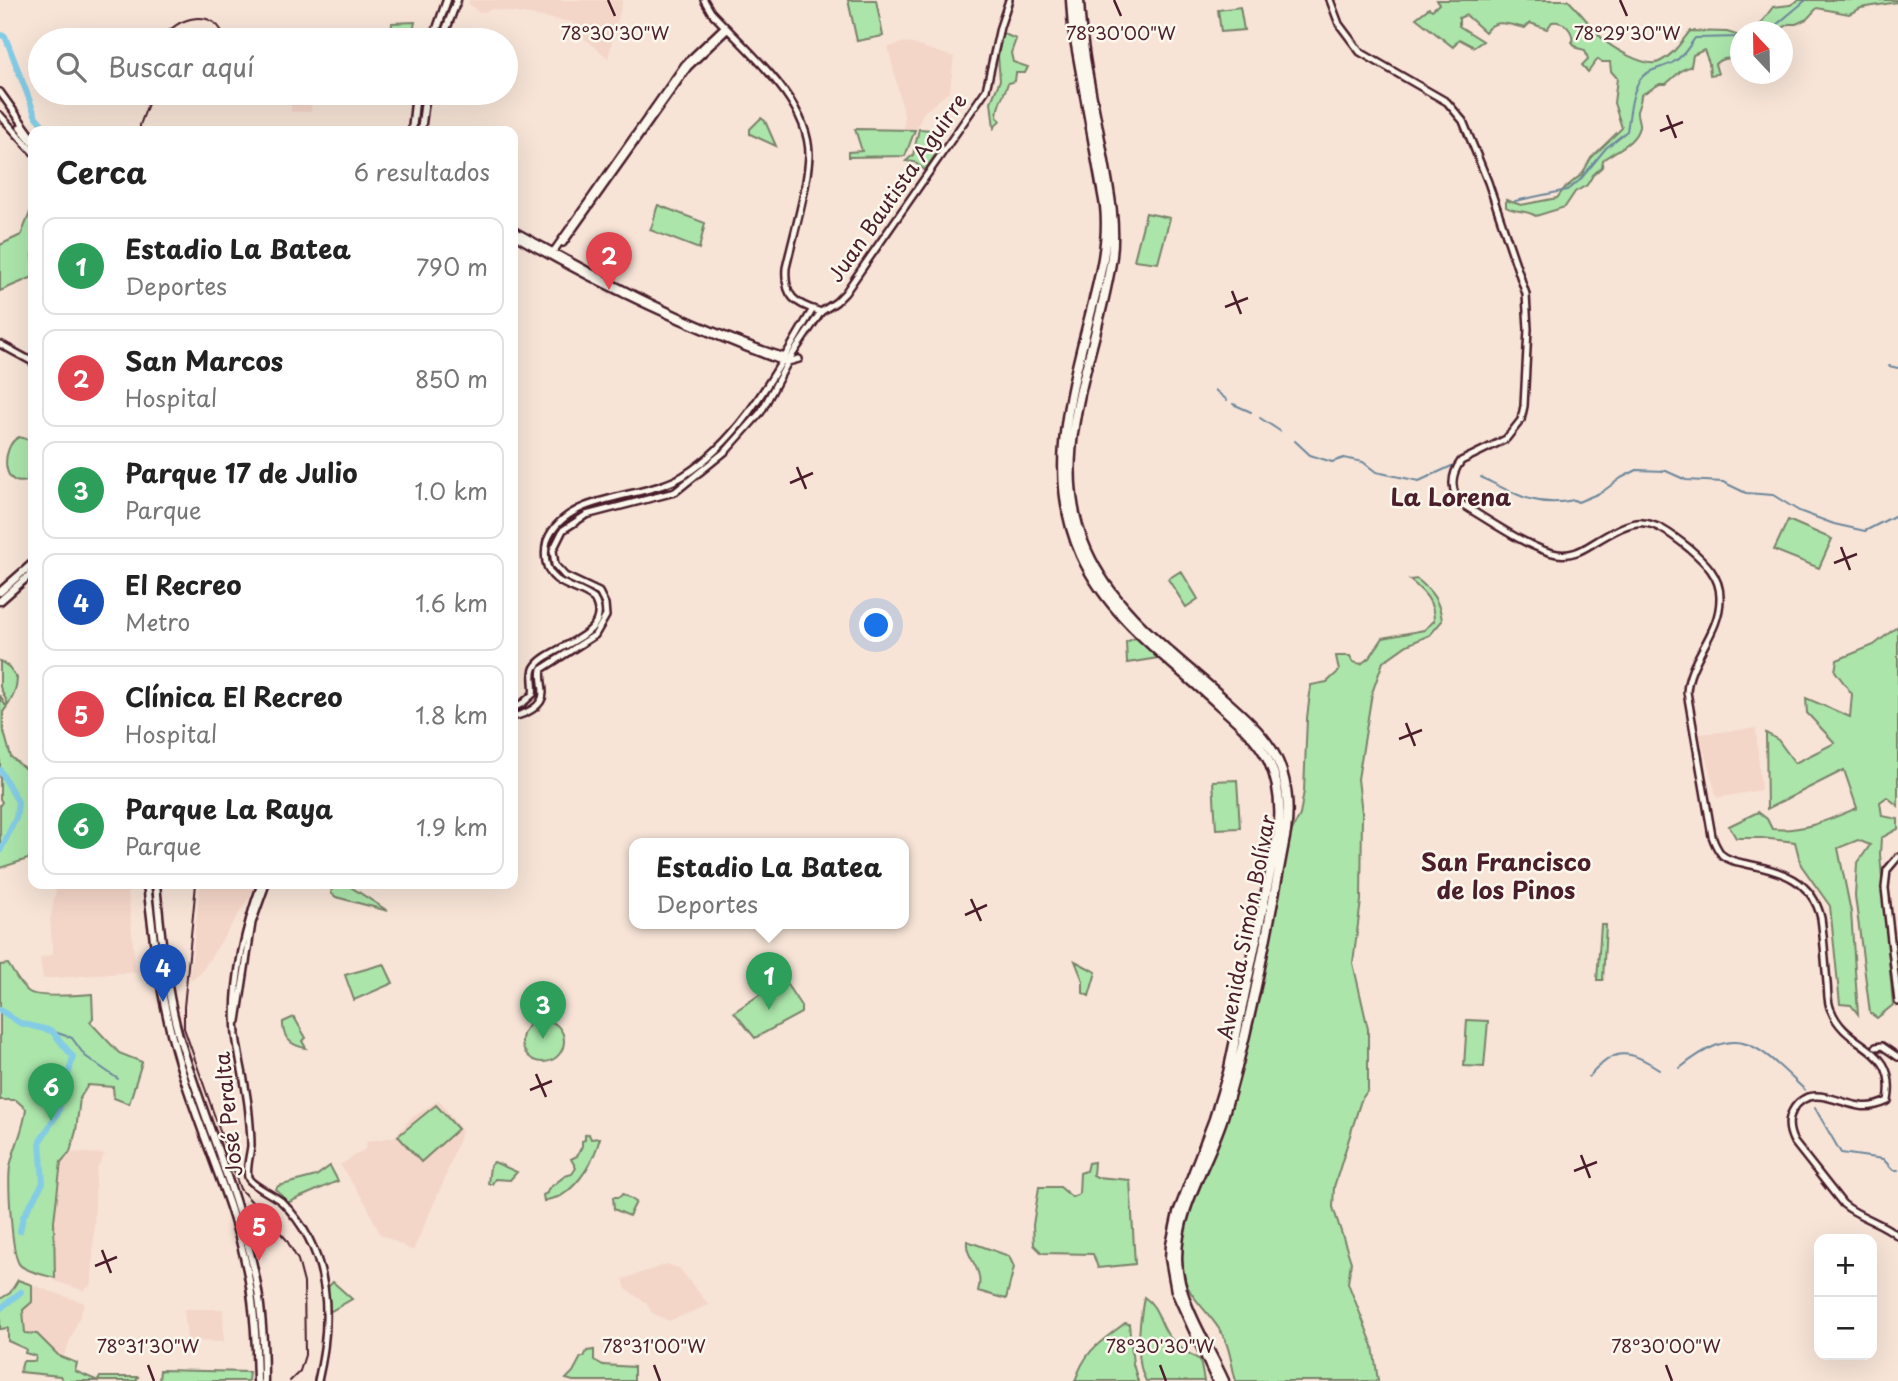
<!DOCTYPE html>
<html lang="es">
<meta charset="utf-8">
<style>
:root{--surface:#fff;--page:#f2f2f2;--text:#222;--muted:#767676;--line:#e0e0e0;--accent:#ea580c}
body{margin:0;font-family:"Playpen Sans",sans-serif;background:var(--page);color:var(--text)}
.controls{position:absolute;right:21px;bottom:21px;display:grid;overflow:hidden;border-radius:14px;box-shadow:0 7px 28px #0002}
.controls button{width:63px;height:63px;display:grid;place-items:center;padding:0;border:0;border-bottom:2px solid var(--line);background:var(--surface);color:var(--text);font:35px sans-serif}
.compass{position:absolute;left:1730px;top:21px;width:63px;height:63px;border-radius:50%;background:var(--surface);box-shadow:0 7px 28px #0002;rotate:338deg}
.you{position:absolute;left:877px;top:626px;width:24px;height:24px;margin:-18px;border:5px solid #fff;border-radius:50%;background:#1a73e8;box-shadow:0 0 0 10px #1a73e833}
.badge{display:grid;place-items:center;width:46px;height:46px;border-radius:50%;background:var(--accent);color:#fff;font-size:23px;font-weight:700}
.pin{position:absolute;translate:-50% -58px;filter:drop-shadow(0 2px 4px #0008)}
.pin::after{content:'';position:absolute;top:37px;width:24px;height:21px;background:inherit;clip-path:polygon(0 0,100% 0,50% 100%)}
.popup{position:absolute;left:629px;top:838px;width:280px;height:91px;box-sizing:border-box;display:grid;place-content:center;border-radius:14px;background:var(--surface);filter:drop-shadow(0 2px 5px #0005);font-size:23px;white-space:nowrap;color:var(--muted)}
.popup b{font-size:26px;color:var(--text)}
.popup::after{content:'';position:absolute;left:50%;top:100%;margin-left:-14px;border:14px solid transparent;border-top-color:var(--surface)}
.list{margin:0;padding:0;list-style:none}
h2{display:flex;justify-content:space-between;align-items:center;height:91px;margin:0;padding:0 28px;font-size:30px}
h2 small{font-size:23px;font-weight:400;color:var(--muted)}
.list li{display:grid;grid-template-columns:46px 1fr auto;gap:21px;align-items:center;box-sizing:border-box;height:98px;margin:0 14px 14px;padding:0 14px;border:2px solid var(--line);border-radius:14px}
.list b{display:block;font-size:26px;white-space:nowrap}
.list p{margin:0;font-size:23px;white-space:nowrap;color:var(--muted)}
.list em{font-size:23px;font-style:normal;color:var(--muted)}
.icon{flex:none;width:38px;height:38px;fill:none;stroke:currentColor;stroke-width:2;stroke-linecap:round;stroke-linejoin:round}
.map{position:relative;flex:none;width:1898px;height:1381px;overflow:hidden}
.search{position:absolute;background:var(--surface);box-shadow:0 7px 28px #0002;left:28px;top:28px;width:490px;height:77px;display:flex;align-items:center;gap:18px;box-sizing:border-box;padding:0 24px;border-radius:38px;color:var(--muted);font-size:26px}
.panel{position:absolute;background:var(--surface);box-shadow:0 7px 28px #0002;left:28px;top:126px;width:490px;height:763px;border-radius:14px}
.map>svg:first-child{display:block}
.built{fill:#f4d6c8}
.green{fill:#abe5aa;stroke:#7a826a;stroke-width:2}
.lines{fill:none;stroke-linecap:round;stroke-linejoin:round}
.stream{stroke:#6d879b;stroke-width:2}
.river{stroke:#84cce5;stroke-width:6}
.secondary-casing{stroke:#4a1f2b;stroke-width:10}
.primary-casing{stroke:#4a1f2b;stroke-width:11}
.highway-casing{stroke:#4a1f2b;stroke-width:13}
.secondary{stroke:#fbf7ec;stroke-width:5}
.primary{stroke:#fbf7ec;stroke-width:6}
.highway{stroke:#fbf7ec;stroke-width:8}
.rail{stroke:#4a1f2b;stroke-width:2}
.ticks{fill:none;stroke:#4a1f2b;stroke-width:2.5}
.labels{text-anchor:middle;stroke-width:5;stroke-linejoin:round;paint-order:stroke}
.street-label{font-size:21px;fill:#4a1f2b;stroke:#fbf7ec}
.quarter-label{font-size:24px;font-weight:bold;fill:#4a1f2b;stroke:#fbf7ec}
.ticks-label{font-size:18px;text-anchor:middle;fill:#4a1f2b;stroke:#fbf7ec;stroke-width:5;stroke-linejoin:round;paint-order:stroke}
</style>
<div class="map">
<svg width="1898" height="1381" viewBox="0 0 1898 1381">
<rect width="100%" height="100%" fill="#f7e4d7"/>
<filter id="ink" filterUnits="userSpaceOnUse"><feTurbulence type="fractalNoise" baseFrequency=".0143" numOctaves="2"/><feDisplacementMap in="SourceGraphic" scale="14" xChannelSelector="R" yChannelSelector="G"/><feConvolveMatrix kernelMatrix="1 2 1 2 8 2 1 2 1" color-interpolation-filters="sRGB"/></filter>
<g filter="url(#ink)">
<path class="built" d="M470,0h153l-15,58 -24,-20 -12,-16 -79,-13 -14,4 -11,-10z
M906,42l48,15 -4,34 -27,22 -7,17h-12v-15l-16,-68z
M291,93h21l-1,19h-20z
M1756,728l5,62 -44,8 -18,-64z
M57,884h70l9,88 -93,7 -3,-21 13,-4 -3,-33z
M200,884h58l-58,90 -8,5 -2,-1z
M439,1100l23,31 -19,52 -30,68 -33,-17 -14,-30 -26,-39 25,-16 2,-8 27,-4 17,-19z
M71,1152l34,2 -8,14 -1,8 -4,108 -8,7 -29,-10 -1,-60 8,-59z
M667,1264l12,4 30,37 -40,16 -17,-8 -6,-10 -20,-14 -3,-10z
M32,1285l53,18 -22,55 -4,-2 -22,-22 -12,-1 -2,-23 9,-8z
M184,1309h39l1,33 -37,-1z"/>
<path class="green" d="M848,0h28l7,36 -26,5z
M1437,0h131c12,12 22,25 33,37 10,11 45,31 58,25 15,-7 22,-20 31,-31l37,1 13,4v24c-8,-2 -18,-3 -25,4l3,10 -8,1 -1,-12 -5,-13 -11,5 -2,11 -9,4 -16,14h-6l-19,11c0,6 -2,10 -4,16 -1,5 3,10 2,16 -4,17 -24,23 -36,33l-1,7 -9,8 -6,10 -12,7 -10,15 -29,9c-13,-7 -20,-3 -30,-9v-7l15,5 36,-7 7,-9 18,-15 9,-16 31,-30 -8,-25 3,-25 -6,-7 -1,-9h-8l-4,-3 -10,13 -6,-7 6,-6 -3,-9 -8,-2 -5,-6c2,-11 -8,-22 -20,-20l-5,7 -17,-6 -5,5c-15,-3 -30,-11 -40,4l-19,-17 -7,3v8l24,15 -9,6 -15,-8 -6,8 -37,-29 13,-10 3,2 7,-6z
M1799,0h99v2l-37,6 -12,6 -32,-6 -10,11 -11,5h-7l-11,7h-23l18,-24 17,-2z
M1240,7l4,23 -23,2 -3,-22z
M415,22l-4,18h-20l1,-17z
M1002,33l14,6 -5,14 2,9 15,5 -3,6h-9l-1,8 -7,2c-4,13 -11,20 -11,34l3,3 -6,8 -3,-26 9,-22 -2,-24z
M761,118l4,3 11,25 -26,-12v-5z
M855,129l60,1 -10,26 -57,1v-5l14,-1z
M919,129l13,1 8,18 -15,22 -11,-8 -8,-1 7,-6z
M33,205v72l-33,14v-46l21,-10z
M658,205l47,18 -6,26 -49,-19c5,-9 4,-16 8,-25z
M1146,213l24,5 -12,45 -24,-3z
M19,437l14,4v37c-33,18 -33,-33 -14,-41z
M1788,520l44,19 -13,29 -45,-18z
M1181,571l17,28 -12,8 -18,-28z
M1417,579c15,12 23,23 25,42l-12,14 -23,10 -24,17 -11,31 -14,86 4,34 -1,88 -8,62 15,66v61l-7,10 -27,87 -1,20 18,55 -3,21 25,63 5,35h-142c-4,-13 -5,-28 -11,-41 -9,-24 -38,-41 -42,-67 -8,-55 35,-121 50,-173 24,-87 38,-178 57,-266l10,-19 4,-24 3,-73 4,-33 16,-3 12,-11 -3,-15h14l3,6 8,2 9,-7 13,-19 41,-8 10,-9c0,-20 -9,-28 -24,-41z
M1898,626v180l-11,-9 -7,5 2,14 16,3v10l-17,9 -1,16 13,151 -16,13 -7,-5 -15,-117 2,-32 13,-19 -12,-5 -20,8 13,64 7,102 -7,-9 -11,-1 -10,-98 -29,-41 -6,-23 -33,-4h-26l-7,-12 29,-14 9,7 5,10c30,3 57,-9 85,-21l-13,-38 -77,39 -1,-76 12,7 17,23 40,-20 -28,-30 -1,-15 44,19 2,-23 -17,-23 2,-11 37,-15z
M1135,638l4,1 19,19 -31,5 -1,-21z
M0,661l9,6 8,11c0,13 -5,23 -14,34v16l8,29 18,15 4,-2v79l-2,9 -31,10v-63l2,-3 -2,-3v-104l5,10 3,-1 -8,-17z
M1237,780l3,48 -24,1 -3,-48z
M333,884h13l42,27 -52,-14 -5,-4z
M1601,925h5l-3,55h-6z
M1075,961l21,11 -7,24 -6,-3v-12z
M8,964c6,9 12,22 21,28 10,6 50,3 63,2l1,24 -3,4 29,31 23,9 -13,42 -15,-6 -1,-11 -25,-2 -8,13 -4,33 -6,21 -9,10 -7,59 1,57c-10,-3 -28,-6 -35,-13 -9,-9 -12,-84 -10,-98 4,-20 14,-37 16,-58l-10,-9h-16v-135z
M384,964l9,19 -39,17 -9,-25z
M782,982l4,1 15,23v7l-46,25 -21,-26 43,-29z
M294,1017l12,21 -4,3 4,7c-15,-2 -24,-11 -23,-26z
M522 1041a21 21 0 1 1 42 0a21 21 0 1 1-42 0Z
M1467,1020l21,1 -4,46 -20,-1z
M436,1105l22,24 -37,33 -23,-26z
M589,1134l2,5 9,-1c-6,22 -19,45 -39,58 -5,2 -12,3 -17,5l-1,-6 4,-2 1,-4 17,-13 7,-2 4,-6 -5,-9 6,-3 5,-10v-5l3,-1v-5z
M494,1162l23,10 -7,8 -15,-1 -3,5h-4l2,-18z
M1094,1162l-1,13 4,2 33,3 5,84 -37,4 -5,-14 -51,-1 -8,-8 -1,-20 6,-38h21l12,10 7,-3 1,-21 6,-2 2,-8z
M330,1166l8,15 -51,22 -11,-14 2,-3 38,-10z
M623,1194l13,8 -7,14 -15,-7 -1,-12h6z
M967,1241l42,15 5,11 -8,32 -28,-8c7,-23 -13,-32 -11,-50z
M18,1280l14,5v17l-9,8 2,23 12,1 22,22 18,7 -2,8 23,10 2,-4h38l-2,4h-73l-3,-5 -40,-4 3,-11h12l1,-5 -11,-3 1,-4 -18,-8v-13l-8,1v-30l10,-6z
M333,1282l19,17 -21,12 -3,-2 -2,-20z
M1144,1297c14,9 15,25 24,38 9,12 20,18 32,25l4,21h-58c-12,-20 -6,-62 -2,-84z
M1125,1323l4,1 4,40 5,17h-63c11,-32 24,-38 50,-58z
M594,1350v10l9,5 31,2v14h-61l-7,-2 7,-7 8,-15h3l3,-6z
M160,1370l89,2 -1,9h-89z"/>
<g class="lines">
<path class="stream" d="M1763,32l12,-6 31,-26
M1515,201l52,-11 12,-9 27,-33 21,-17c3,-16 4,-41 15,-54 7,-8 21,-9 30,-14 11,-6 16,-15 23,-25l46,-1
M1889,366l9,2
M1215,390l12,10
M1233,404l18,8
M1260,418l20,13
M1295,441l15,14 22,7 12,-4 19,4 13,10 43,9 37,-17
M1481,477c34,17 55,31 93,23l4,2 24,-10 19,-14 16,-8 29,1 20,9 37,2 23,11 27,2 26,16 35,13 31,7 33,-17
M52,1031l20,7 13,18 33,23
M1680,1068c60,-48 77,-23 125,22
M1589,1077c25,-30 39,-28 70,-8
M1815,1108l26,45 42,6 10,11h5"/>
<path class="river" d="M0,35l5,1 31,81 12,14
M0,770l18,32 -2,16 -16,33
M0,1010l20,13 32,8 21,26 -15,56 -18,28 3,42 -20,34 -3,14
M0,1309l21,-17"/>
<defs>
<path id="secondary" d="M704,0l7,12c35,38 99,89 98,144 -2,35 -15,77 -23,112 -2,29 9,36 35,44l15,-10 9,-9 141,-203 14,-63 9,-27
M1330,0l9,24 21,28 87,50 16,19 25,61 38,112 2,35 -4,77 -3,14 -15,19 -45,22c-11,15 -11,31 2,44 24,14 68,45 94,49 14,2 24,-3 35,-10 46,-28 55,-30 98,5 15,13 30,27 30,48 1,36 -31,61 -33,95l25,144c2,6 5,13 10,19 7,6 16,7 25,9 35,7 65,16 74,54 3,22 4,43 6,65 1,9 0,19 4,27 16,41 67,34 57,91 -9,4 -19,7 -28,5 -22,-3 -51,-23 -67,4 -6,10 -4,22 1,32l49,62c17,14 39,18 55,32
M0,92l33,46
M0,115l33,37
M20,127l13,17
M513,230c87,48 177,98 272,127
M513,235c85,49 175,92 268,126l7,1 11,-3
M563,243l125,-176 39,-37
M551,255l134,-191 39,-37
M0,344l33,18
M513,708l10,-5 10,-9c2,-9 -3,-19 2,-27 12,-21 81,-30 59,-68 -17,-14 -43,-12 -48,-37 -1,-7 -1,-14 1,-21 19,-49 97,-41 136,-65 61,-39 93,-106 130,-167
M513,717c12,-3 30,-10 30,-24 0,-9 -3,-15 -1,-24l53,-34 11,-19 -1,-12 -6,-12 -34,-16 -10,-11 -2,-15 10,-20 23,-15 89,-23 52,-42 34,-38 29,-54 31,-46
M1898,857l-11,13 -2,18 13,114
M261,884c-17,47 -29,101 -25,151 3,26 11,52 13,79 1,10 2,21 2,32 -1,9 -5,22 -3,31 2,8 26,18 34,25 49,49 51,115 36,179
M237,1021l15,-98 14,-39
M1876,1047l6,-1 16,11"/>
<path id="primary" d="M433,40l14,-40
M442,40l15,-40
M412,131l4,-38
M421,131l5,-38
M0,592l33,-29
M0,601l33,-29
M147,884c7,60 14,120 32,178 21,71 55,140 69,213 7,36 8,70 9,106
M156,884c5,51 9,102 23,152 23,79 58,154 75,234 8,36 10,74 10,111"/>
<path id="highway" d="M1071,0l2,28 32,178c4,36 -5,70 -14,105 -20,79 -46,165 -10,244 28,62 87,103 136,148 19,17 41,35 52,59 11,23 12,48 9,73l-50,238 -14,46 -36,94 -7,32 -1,13 6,33 41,90
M1079,0c2,52 15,105 24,156 6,34 13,66 9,100 -13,96 -69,198 -25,295 28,63 88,104 138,149 17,15 35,31 47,50 15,24 18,55 14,82 -18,95 -35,193 -63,285 -15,47 -46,91 -46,141 0,43 30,85 47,123"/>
</defs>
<use href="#secondary" class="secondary-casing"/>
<use href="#primary" class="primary-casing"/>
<use href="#highway" class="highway-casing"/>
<use href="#secondary" class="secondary"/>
<use href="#primary" class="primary"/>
<use href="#highway" class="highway"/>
<path class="rail" d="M162,40c13,-24 55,-34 63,0
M140,131v-6l12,-32
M196,884l-12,123v21l56,161 46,50 12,21 6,23 1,72 -5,16 -10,10"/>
</g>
</g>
<path class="ticks" d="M608,0l7,16M1114,0l7,16M1620,0l7,16M1667,115l9,23M1660,131l23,-9M1232,291l9,23M1225,307l23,-9M797,467l9,22M790,483l23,-10M1841,547l9,23M1834,563l23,-9M1406,723l9,23M1399,739l23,-9M971,899l10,22M965,915l22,-10M536,1074l10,23M530,1090l22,-9M1581,1155l9,23M1574,1171l23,-9M102,1250l9,23M95,1266l22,-9M148,1365l6,16M654,1365l6,16M1160,1365l6,16M1666,1365l6,16"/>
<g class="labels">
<g class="street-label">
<text transform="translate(898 188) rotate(-55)" y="7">Juan Bautista Aguirre</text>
<text transform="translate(1247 927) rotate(-79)" y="7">Avenida Simón Bolívar</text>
<text transform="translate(229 1114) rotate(-96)" y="7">José Peralta</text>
</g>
<g class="quarter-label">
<text x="1451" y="506">La Lorena</text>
<text x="1506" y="871">San Francisco<tspan x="1506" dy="28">de los Pinos</tspan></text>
</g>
</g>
<g class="ticks-label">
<text x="1627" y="40">78°29'30"W</text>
<text x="615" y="40">78°30'30"W</text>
<text x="1121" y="40">78°30'00"W</text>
<text x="148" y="1353">78°31'30"W</text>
<text x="654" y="1353">78°31'00"W</text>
<text x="1160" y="1353">78°30'30"W</text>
<text x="1666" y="1353">78°30'00"W</text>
</g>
</svg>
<div class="controls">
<button>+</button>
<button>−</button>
</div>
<svg class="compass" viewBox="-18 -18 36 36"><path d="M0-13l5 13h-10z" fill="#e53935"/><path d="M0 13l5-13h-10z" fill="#767676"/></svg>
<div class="you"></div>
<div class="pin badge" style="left:769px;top:1010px;background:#2e9e5b">1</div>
<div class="popup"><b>Estadio La Batea</b>Deportes</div>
<div class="pin badge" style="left:609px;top:290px;background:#e0444e">2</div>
<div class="pin badge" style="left:543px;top:1039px;background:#2e9e5b">3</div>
<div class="pin badge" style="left:163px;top:1002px;background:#1a4fb4">4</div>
<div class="pin badge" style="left:259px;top:1261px;background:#e0444e">5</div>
<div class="pin badge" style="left:51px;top:1121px;background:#2e9e5b">6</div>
<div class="search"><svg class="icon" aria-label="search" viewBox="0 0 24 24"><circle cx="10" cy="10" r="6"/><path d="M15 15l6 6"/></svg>Buscar aquí</div>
<section class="panel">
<h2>Cerca<small>6 resultados</small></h2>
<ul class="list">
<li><span class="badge" style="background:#2e9e5b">1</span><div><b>Estadio La Batea</b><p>Deportes</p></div><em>790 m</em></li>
<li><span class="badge" style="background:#e0444e">2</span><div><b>San Marcos</b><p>Hospital</p></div><em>850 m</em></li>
<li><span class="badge" style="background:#2e9e5b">3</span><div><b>Parque 17 de Julio</b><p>Parque</p></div><em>1.0 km</em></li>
<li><span class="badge" style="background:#1a4fb4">4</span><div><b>El Recreo</b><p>Metro</p></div><em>1.6 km</em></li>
<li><span class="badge" style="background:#e0444e">5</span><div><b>Clínica El Recreo</b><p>Hospital</p></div><em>1.8 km</em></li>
<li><span class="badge" style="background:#2e9e5b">6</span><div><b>Parque La Raya</b><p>Parque</p></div><em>1.9 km</em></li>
</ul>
</section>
</div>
